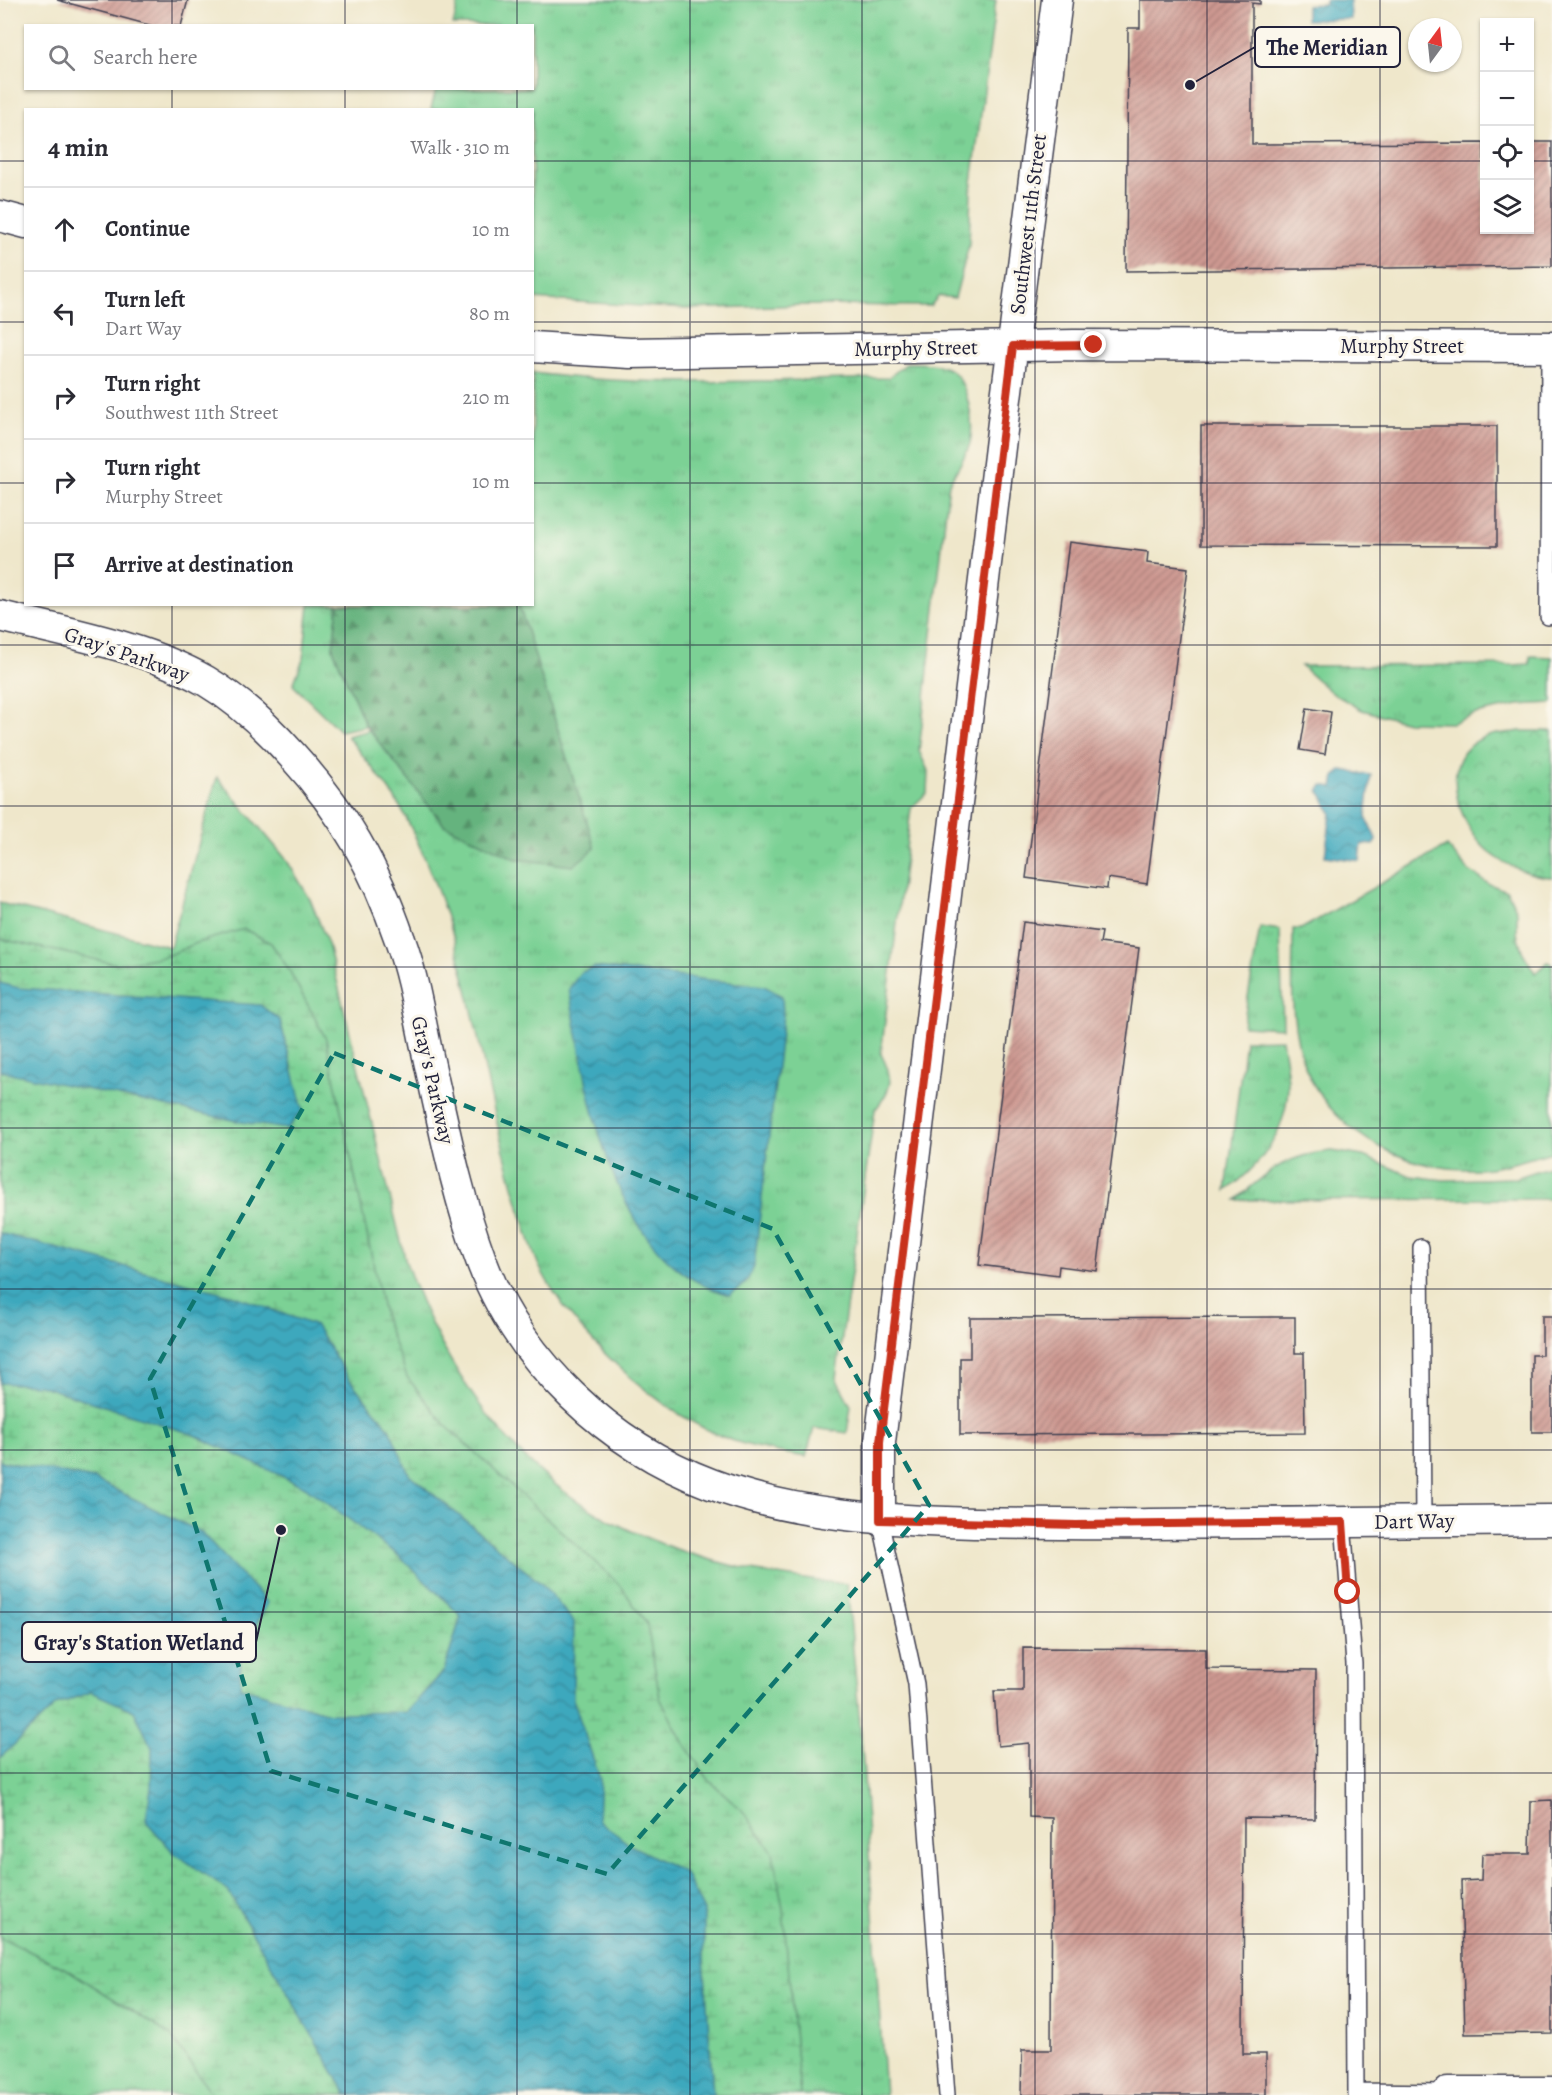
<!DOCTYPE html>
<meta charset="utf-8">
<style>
:root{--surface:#fff;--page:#f2f2f3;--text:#2b2b33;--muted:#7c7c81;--line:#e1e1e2}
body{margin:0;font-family:Alegreya,serif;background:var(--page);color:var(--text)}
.controls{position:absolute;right:18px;top:18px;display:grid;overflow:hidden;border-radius:0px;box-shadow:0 2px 4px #0004}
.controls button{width:54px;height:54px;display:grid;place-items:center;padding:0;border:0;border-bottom:2px solid var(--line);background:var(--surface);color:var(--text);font:30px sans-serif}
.compass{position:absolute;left:1408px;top:18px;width:54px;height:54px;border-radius:50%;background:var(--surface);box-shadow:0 2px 4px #0004;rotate:15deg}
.stop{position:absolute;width:18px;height:18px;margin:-14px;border:4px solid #c8321e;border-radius:50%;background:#fff}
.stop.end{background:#c8321e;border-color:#fff;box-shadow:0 2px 6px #0008}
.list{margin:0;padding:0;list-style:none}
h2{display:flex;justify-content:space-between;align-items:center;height:78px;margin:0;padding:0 24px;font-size:26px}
h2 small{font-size:20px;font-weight:400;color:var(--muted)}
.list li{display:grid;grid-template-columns:39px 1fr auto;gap:18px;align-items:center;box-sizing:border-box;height:84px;padding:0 24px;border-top:2px solid var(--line)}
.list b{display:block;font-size:22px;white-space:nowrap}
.list p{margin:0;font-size:20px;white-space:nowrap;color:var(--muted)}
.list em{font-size:20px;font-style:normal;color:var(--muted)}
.icon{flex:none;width:33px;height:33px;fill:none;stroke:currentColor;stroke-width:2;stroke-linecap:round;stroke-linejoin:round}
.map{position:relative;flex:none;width:1552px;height:2095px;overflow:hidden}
.search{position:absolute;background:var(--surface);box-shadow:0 2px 4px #0004;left:24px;top:24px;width:510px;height:66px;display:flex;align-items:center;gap:15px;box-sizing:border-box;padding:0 21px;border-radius:0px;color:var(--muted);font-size:22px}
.panel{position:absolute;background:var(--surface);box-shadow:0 2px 4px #0004;left:24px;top:108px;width:510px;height:498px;border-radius:0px}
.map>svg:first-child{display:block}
.grass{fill:url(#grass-tufts);stroke:#4f7a68;stroke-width:1.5}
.forest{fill:url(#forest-firs);stroke:#446a5c;stroke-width:1.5}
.wetland{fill:url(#wetland-marsh);stroke:#4f7a68;stroke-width:1.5}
.park{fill:url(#park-crowns);stroke:#4f7a68;stroke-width:1.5}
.water{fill:url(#water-waves);stroke:#30657c;stroke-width:1.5}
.building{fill:url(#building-hatch)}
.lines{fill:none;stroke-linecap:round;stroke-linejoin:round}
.lane-casing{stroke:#414051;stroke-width:18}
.street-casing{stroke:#414051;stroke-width:33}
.lane{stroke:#fff;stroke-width:15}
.street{stroke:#fff;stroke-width:30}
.route{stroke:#c8321e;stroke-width:8}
.marked{fill:none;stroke:#0f766e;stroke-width:4.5;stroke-dasharray:12 8;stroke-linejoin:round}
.grid{fill:none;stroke:#22223b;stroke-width:1.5;stroke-opacity:0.55}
.labels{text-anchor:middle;stroke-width:6;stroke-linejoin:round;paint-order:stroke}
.street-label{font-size:21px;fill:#22223b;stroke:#fbf7ec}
.leader{fill:none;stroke:#22223b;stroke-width:2}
.callout-dot{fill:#22223b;stroke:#fbf7ec;stroke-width:2}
.callout{fill:#fbf7ec;stroke:#22223b;stroke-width:2}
.callout-label{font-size:22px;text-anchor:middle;font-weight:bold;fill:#22223b}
</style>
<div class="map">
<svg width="1552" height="2095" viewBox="0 0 1552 2095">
<defs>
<pattern id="grass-tufts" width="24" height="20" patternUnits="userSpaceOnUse" patternTransform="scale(1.5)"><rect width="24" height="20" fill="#7cd195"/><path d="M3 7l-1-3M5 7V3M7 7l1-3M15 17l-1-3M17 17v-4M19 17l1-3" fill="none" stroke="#6bb381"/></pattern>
<pattern id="forest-firs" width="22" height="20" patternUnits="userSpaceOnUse" patternTransform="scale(1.5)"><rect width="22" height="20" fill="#65b37e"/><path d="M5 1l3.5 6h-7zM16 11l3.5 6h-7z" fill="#539168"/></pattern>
<pattern id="wetland-marsh" width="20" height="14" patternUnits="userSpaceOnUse" patternTransform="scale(1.5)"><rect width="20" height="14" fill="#7cd195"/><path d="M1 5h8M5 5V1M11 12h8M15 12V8" fill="none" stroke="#6bb381"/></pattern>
<pattern id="park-crowns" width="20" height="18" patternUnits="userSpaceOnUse" patternTransform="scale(1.5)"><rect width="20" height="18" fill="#7cd195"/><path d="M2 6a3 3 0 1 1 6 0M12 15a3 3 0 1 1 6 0" fill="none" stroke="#6bb381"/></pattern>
<pattern id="water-waves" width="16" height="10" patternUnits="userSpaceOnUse" patternTransform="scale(1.5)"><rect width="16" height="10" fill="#3da8bd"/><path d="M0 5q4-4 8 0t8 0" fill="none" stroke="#33889b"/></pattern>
<pattern id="building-hatch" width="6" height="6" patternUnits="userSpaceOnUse" patternTransform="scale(1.5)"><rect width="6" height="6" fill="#ce9991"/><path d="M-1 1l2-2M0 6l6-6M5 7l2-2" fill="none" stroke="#a77c78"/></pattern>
</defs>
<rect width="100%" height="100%" fill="#fbf7ec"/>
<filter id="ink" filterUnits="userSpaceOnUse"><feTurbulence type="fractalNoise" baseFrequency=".0167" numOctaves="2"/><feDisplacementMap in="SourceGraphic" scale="12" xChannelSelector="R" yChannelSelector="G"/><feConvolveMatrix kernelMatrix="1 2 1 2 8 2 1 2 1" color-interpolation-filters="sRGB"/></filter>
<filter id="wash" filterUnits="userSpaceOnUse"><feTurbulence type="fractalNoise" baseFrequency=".008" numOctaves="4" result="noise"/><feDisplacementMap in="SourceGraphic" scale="24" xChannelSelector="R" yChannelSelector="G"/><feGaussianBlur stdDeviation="1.35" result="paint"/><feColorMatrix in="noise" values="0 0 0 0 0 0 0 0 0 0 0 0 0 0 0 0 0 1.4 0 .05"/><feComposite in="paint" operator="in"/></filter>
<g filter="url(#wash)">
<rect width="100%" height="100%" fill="#efe7cb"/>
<path class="grass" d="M459,0h537l-25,190 -2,55 -14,53 -16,-2 -9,10 -125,-1 -118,4 -154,-10 -1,-189 -101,-1 5,-20 96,-1v-62l-79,-1z
M907,363c13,0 30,0 42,6 19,10 27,58 20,77 -5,13 -13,26 -20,37l-30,268 9,20 -1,22 -16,15 -30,246c13,25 12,34 -6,56l-39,268 15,28 -4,27 -33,-5 -8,29c-25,-4 -51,-9 -75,-17 -70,-25 -158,-106 -191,-172 -10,-21 -16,-46 -23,-69 -27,-88 -39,-179 -65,-267 -13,-40 -37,-104 -60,-138 -14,-20 -30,-39 -45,-58l23,-6 74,95 75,-220 13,-1 1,-231c117,15 237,7 355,5z
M309,605h29l-5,44 33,77 -26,5 -47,-46 10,-26z
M1530,656l22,1v46l-34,2 -43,9 -23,9 -45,-1 -45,-12 -30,-17 -31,-27 210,-1 19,-1z
M217,777l69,82 24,40 18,45 78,318c35,103 105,207 205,259 71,37 156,56 236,63l15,163 23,348h-885v-1192l170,44z
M1447,846l21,24 21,14 18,7 10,20v22l5,18 13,22 13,-11 4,2v188c-20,5 -41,13 -62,16 -72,9 -156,-30 -184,-99 -18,-44 -13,-94 -13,-140h8z
M1260,927l20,3 3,98 -40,-2z
M1282,1039c2,15 6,31 6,47 -1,45 -26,79 -62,105l19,-151z
M1332,1151l31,5 48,20 33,4 71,-2 37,-12v33l-316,1c32,-29 52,-46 96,-49z"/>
<path class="forest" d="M338,605h181l76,243 -22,18 -57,-7 -72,-34 -78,-99 -33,-77z"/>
<path class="wetland" d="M244,929l27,14 18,27 37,69 59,281 22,57 38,48 176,161 26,38 13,74 23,44 26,38 33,30 31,42 10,57 17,186h-587l-43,-60 -100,-64 -70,-34v-998l117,25 50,-8 32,-14z"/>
<path class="park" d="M1521,731h31v146c-20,0 -47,-12 -63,-25 -31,-26 -55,-96 -4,-115 11,-4 25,-4 36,-6z"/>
<path class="water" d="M1325,0h25l1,19 -45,1v-15l19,-1z
M1342,770l29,5 -5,42 11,24 -3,4 -12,-1 -2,17 -35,-5 6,-43 -12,-23 3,-5 11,2 2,-11z
M595,967l169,19 18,10 1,19 -29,251 -8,17 -16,12c-121,-32 -142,-202 -161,-306l11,-16z
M0,983l19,5 241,17 20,15 23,90 -16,19 -46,-7 -241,-51z
M0,1233l238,64 78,29 33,53 40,49 20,46 134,111 31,37 -1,77 27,80 -2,41 32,25 54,27 20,39v46l9,138h-366l-119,-204 -55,-39 -27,-31 5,-34 1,-39 -18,-37 -43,-19 -35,13 -56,53v-297l94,18 107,53 67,71 -27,49 -1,35 89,26 77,-1 38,-41 17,-55 -62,-60 -94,-69 -113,-53 -153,-49 -39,-2z"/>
<g id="blocks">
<path class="building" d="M57,0h131l-7,26h-28z
M1140,0h120v4l-8,-1v141l232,-1v87h46v-88h22v124l-426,5 2,-243h12z
M1201,426h296v120l-296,-1z
M1069,542l79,10 -1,11 41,5 -41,316 -39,-6 -1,11 -81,-11z
M1307,708l24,4 -6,42 -25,-4z
M1023,922l79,10 -2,11 39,5 -42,323 -38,-5 -1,9 -79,-10z
M1542,1316h10v116h-20v-77h10z
M1295,1317v36h9l1,80 -345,2v-77h10v-40z
M1023,1648l183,1v20l110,1 -1,149 -71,-1 -1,236h23v41h-245l1,-45h29l1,-232 -23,-1v-74l-31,3 -4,-55h29z
M1552,1800v233l-87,1 -4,-153 20,-1 1,-26h48l1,-53z"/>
</g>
</g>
<g filter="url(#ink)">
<use href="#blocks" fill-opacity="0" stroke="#414051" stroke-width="1.5"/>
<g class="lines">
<defs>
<path id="lane" d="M1548,617l1,-270
M1421,1247l2,274
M880,1520l36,164 31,411
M1343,1522l11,142 2,431
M1356,2091l92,1"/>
<path id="street" d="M0,216l26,7
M532,347l98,6 444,-8 478,2
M0,616c68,17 144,30 206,65 32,19 62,47 86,74 52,57 83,112 108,185 14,38 20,81 29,121 15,67 28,134 52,199 38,102 129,186 230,224 85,32 173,36 263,39 59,1 117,2 176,1 134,-1 268,-3 402,-4
M880,1520v-78l124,-1028 53,-414
M1448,2092h104"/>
</defs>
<use href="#lane" class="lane-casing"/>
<use href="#street" class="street-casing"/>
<use href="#lane" class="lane"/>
<use href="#street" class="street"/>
</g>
</g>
<g class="lines" filter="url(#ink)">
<path class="route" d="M1094,345l-81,1 -133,1096v78l196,5 267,-3 5,70"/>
</g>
<path class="marked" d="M334,1053l439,176 156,276 -322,369 -336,-103 -121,-392z"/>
<path class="grid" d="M172,0v26M345,0v26M517,0v26M690,0v2095M862,0v2095M1035,0v2095M1207,0v2095M1380,0v2095M172,88v22M345,88v22M517,88v22M0,161h26M532,161h952M1530,161h22M0,322h26M532,322h1020M0,483h26M532,483h1020M172,604v1491M345,604v1491M517,604v1491M0,645h1552M0,806h1552M0,967h1552M0,1128h1552M0,1289h1552M0,1450h1552M0,1612h1552M0,1773h1552M0,1934h1552"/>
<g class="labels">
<g class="street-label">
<text transform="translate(1028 224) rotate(-83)" y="7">Southwest 11th Street</text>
<text x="1402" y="353">Murphy Street</text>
<text transform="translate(916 348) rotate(-1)" y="7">Murphy Street</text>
<text transform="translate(127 654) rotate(19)" y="7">Gray's Parkway</text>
<text transform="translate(433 1080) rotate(77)" y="7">Gray's Parkway</text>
<text transform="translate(1414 1521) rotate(-1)" y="7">Dart Way</text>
</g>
</g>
<path class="leader" d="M1190 85L1255 47M281 1530L256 1642"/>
<g class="callout-dot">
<circle cx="1190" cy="85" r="6"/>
<circle cx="281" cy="1530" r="6"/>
</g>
<g class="callout">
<rect x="1255" y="27" width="145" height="40" rx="6"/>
<rect x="22" y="1622" width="234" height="40" rx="6"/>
</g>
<g class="callout-label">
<text x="1327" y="55">The Meridian</text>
<text x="139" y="1650">Gray's Station Wetland</text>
</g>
</svg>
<div class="controls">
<button>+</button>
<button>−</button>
<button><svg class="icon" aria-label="locate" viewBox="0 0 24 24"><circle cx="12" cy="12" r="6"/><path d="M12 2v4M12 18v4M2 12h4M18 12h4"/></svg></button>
<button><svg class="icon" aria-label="layers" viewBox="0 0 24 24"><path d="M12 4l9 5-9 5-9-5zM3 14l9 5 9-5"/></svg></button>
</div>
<svg class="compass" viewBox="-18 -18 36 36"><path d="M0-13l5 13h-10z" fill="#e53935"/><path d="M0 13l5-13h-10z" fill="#7c7c81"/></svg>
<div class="stop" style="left:1348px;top:1592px"></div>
<div class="stop end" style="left:1094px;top:345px"></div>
<div class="search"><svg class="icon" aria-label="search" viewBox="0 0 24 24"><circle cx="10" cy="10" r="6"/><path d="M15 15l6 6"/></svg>Search here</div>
<section class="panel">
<h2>4 min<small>Walk · 310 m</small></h2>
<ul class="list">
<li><svg class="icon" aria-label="ahead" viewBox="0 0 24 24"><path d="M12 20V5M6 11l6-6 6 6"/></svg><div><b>Continue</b></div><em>10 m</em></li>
<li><svg class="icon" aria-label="left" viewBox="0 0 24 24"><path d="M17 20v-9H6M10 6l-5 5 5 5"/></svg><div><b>Turn left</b><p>Dart Way</p></div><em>80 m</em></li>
<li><svg class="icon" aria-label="right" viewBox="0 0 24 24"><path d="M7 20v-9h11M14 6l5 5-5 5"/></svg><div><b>Turn right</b><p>Southwest 11th Street</p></div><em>210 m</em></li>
<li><svg class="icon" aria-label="right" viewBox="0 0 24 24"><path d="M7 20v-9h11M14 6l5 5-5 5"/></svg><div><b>Turn right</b><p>Murphy Street</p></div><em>10 m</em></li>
<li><svg class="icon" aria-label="arrive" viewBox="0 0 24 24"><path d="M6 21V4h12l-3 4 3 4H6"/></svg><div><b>Arrive at destination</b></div></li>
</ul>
</section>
</div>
